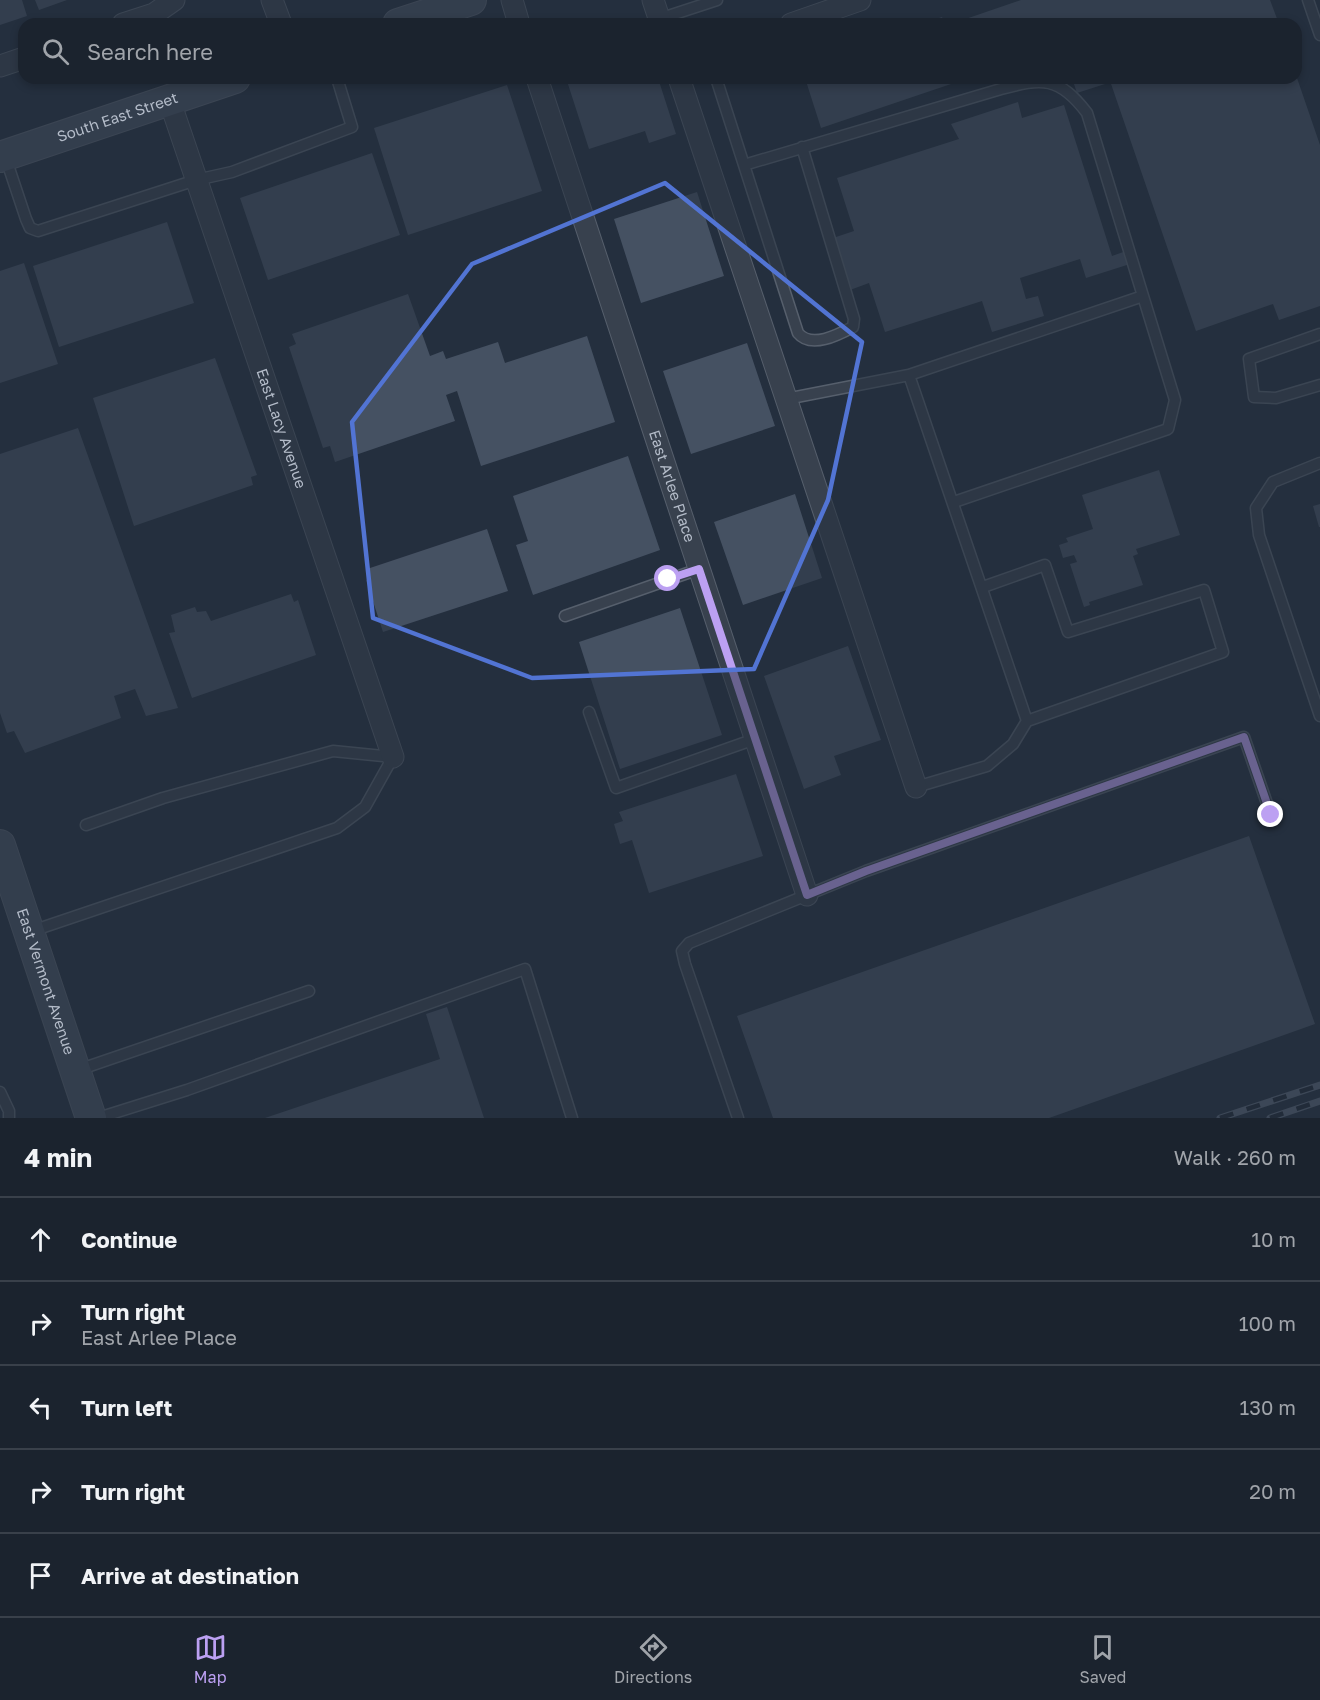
<!DOCTYPE html>
<meta charset="utf-8">
<style>
:root{--surface:#1b232e;--page:#242b36;--text:#f1f3f6;--muted:#a0a4aa;--line:#39404a;--accent:#bca0f2}
body{margin:0;font-family:"Golos Text",sans-serif;background:var(--page);color:var(--text)}
.stop{position:absolute;width:18px;height:18px;margin:-14px;border:4px solid #bca0f2;border-radius:50%;background:#fff}
.stop.end{background:#bca0f2;border-color:#fff;box-shadow:0 2px 6px #0008}
.list{margin:0;padding:0;list-style:none}
h2{display:flex;justify-content:space-between;align-items:center;height:78px;margin:0;padding:0 24px;font-size:26px}
h2 small{font-size:20px;font-weight:400;color:var(--muted)}
.list li{display:grid;grid-template-columns:39px 1fr auto;gap:18px;align-items:center;box-sizing:border-box;height:84px;padding:0 24px;border-top:2px solid var(--line)}
.list b{display:block;font-size:22px;white-space:nowrap}
.list p{margin:0;font-size:20px;white-space:nowrap;color:var(--muted)}
.list em{font-size:20px;font-style:normal;color:var(--muted)}
.icon{flex:none;width:33px;height:33px;fill:none;stroke:currentColor;stroke-width:2;stroke-linecap:round;stroke-linejoin:round}
.map{position:relative;flex:none;width:1320px;height:1118px;overflow:hidden}
.search{position:absolute;background:var(--surface);box-shadow:0 3px 9px #0003;left:18px;right:18px;top:18px;height:66px;display:flex;align-items:center;gap:15px;box-sizing:border-box;padding:0 21px;border-radius:18px;color:var(--muted);font-size:22px}
.sheet{height:498px;background:var(--surface)}
nav{display:flex;justify-content:space-around;align-items:center;box-sizing:border-box;height:84px;border-top:2px solid var(--line);background:var(--surface);font-size:16px;color:var(--muted)}
nav a{display:grid;justify-items:center;gap:3px}
nav .on{color:var(--accent)}
.map>svg:first-child{display:block}
.building{fill:#455162}
.lines{fill:none;stroke-linecap:round;stroke-linejoin:round}
.lane-casing{stroke:#565f6c;stroke-width:13}
.street-casing{stroke:#565f6c;stroke-width:23}
.secondary-casing{stroke:#565f6c;stroke-width:32}
.lane{stroke:#38414e;stroke-width:10}
.street{stroke:#38414e;stroke-width:21}
.secondary{stroke:#465061;stroke-width:30}
.rail-casing{stroke:#5a6575;stroke-width:7}
.rail{stroke:#1d2633;stroke-width:4.5;stroke-dasharray:14;stroke-linecap:butt}
.route{stroke:#bca0f2;stroke-width:8}
.marked{fill:none;stroke:#5274d3;stroke-width:4.5;stroke-linejoin:round}
.labels{text-anchor:middle;stroke-width:4.5;stroke-linejoin:round;paint-order:stroke}
.street-label{font-size:15px;fill:#b4bcc9;stroke:#1d2633}
</style>
<div class="map">
<svg width="1320" height="1118" viewBox="0 0 1320 1118">
<rect width="100%" height="100%" fill="#242f3e"/>
<path class="building" d="M0,0h22l5,16 -27,9z
M35,0h32l-28,10z
M1021,0h249l9,24h-188l-1,-3 -6,3h-133z
M942,17l3,7h-24z
M566,78h92l18,56 -27,9 -4,-12 -56,18z
M805,78h142l4,6 -130,44z
M1072,78h32l1,6 -28,9z
M1109,78h188l23,67v161l-41,14 -6,-16 -77,27z
M507,85l35,106 -134,44 -34,-107z
M1018,102l4,16 42,-13 48,151 14,-5 4,13 -44,14 -6,-19 -60,19 6,21 12,-3 6,20 -52,16 -10,-31 -97,31 -16,-49 -19,7 -17,-52 21,-7 -17,-53 122,-39 -8,-15z
M372,153l28,82 -132,45 -28,-82z
M697,192l27,84 -83,27 -27,-84z
M167,222l27,81 -135,44 -26,-81z
M24,263l34,101 -58,19v-112z
M408,294l22,62 13,-5 3,8 52,-17 7,21 82,-27 28,86 -134,44 -24,-75 -11,4 9,26 -120,41 -5,-16 -7,2 -34,-101 7,-3 -4,-10z
M747,343l28,83 -84,28 -28,-83z
M215,358l42,117 -6,2 2,8 -119,41 -41,-128z
M78,428l100,280 -32,8 -11,-27 -21,7 7,22 -96,35 -11,-22 -7,2 -7,-20v-259z
M628,456l32,94 -127,45 -17,-50 12,-4 -15,-45z
M1159,470l21,65 -44,14 2,5 -5,2 10,29 -54,17 1,3 -6,2 -14,-43 7,-2 -3,-7 -11,3 -4,-13 9,-3 -2,-4 27,-9 -11,-34z
M795,494l27,84 -79,27 -29,-83z
M1320,504v23h-1l-6,-21z
M487,529l21,62 -125,41 -17,-52 4,-1 -3,-10z
M291,594l3,8 4,-2 18,55 -124,43 -23,-65 6,-1 -4,-17 24,-8 2,5 9,-1 5,10z
M680,608l42,127 -102,34 -41,-127z
M848,646l33,94 -47,16 7,19 -37,14 -40,-113z
M736,774l27,82 -114,37 -17,-53 -12,4 -6,-20 9,-3 -4,-9z
M1249,836l66,188 -266,94h-276l-36,-102z
M447,1007l37,111h-219l175,-59 -14,-45z"/>
<g class="lines">
<defs>
<path id="lane" d="M1308,0l12,35
M659,19l58,-19
M716,78l82,255c13,16 40,2 55,-6l1,-8 -52,-172
M5,156l21,63 4,9 8,3 158,-51 36,-8 120,-45 -15,-49
M744,165l257,-76c41,-11 58,-13 86,24l56,183
M1320,334l-71,25 5,38 22,1 44,-13
M909,375l234,-79 32,104 -7,29 -214,73
M786,399l123,-24 118,346 -14,23 -26,22 -71,21
M1320,463l-47,19 -17,26 3,27 61,181
M983,587l62,-22 23,67 136,-42 19,62 -196,69
M565,616l134,-47
M589,712l27,76 139,-49
M32,931l305,-103 28,-21 28,-50 -60,-6 -170,47 -77,27
M78,1070l231,-79
M0,1092l9,19v7
M98,1118l89,-28 338,-121 47,149
M738,1118l-53,-154 -3,-13 7,-8 177,-72 378,-134 27,78"/>
<g id="street">
<path d="M272,0l9,24"/>
<path d="M512,0l7,24"/>
<path d="M653,0l8,24"/>
<path d="M123,24l31,-10 20,-14"/>
<path d="M791,24l69,-24"/>
<path d="M0,66l24,-8"/>
<path id="s1" d="M537,78l270,817"/>
<path d="M679,78l237,709"/>
<path id="s2" d="M169,99l224,658"/>
</g>
<g id="secondary">
<path d="M398,24l73,-24"/>
<path id="s3" d="M0,157l235,-79"/>
<path id="s4" d="M0,845l91,273"/>
</g>
</defs>
<use href="#lane" class="lane-casing"/>
<use href="#street" class="street-casing"/>
<use href="#secondary" class="secondary-casing"/>
<use href="#lane" class="lane"/>
<use href="#street" class="street"/>
<use href="#secondary" class="secondary"/>
<defs>
<path id="rail" d="M1220,1118l100,-33
M1270,1118l50,-17"/>
</defs>
<use href="#rail" class="rail-casing"/>
<use href="#rail" class="rail"/>
</g>
<g class="lines">
<path class="route" d="M668,579l31,-10 108,326 59,-24 378,-134 27,78"/>
</g>
<path d="M0 0H1320V1118H0ZM665,183l197,159 -34,158 -74,169 -222,9 -159,-60 -21,-196 120,-158z" fill="#242f3e" fill-opacity=".55" fill-rule="evenodd"/>
<path class="marked" d="M665,183l197,159 -34,158 -74,169 -222,9 -159,-60 -21,-196 120,-158z"/>
<g class="labels">
<g class="street-label">
<text dy="5" stroke="none"><textPath href="#s3" startOffset="124">South East Street</textPath></text>
<text dy="5" stroke="none"><textPath href="#s2" startOffset="348">East Lacy Avenue</textPath></text>
<text dy="5" stroke="none"><textPath href="#s1" startOffset="430">East Arlee Place</textPath></text>
<text dy="5" stroke="none"><textPath href="#s4" startOffset="144">East Vermont Avenue</textPath></text>
</g>
</g>
</svg>
<div class="stop" style="left:668px;top:579px"></div>
<div class="stop end" style="left:1271px;top:815px"></div>
<div class="search"><svg class="icon" aria-label="search" viewBox="0 0 24 24"><circle cx="10" cy="10" r="6"/><path d="M15 15l6 6"/></svg>Search here</div>
</div>
<section class="sheet">
<h2>4 min<small>Walk · 260 m</small></h2>
<ul class="list">
<li><svg class="icon" aria-label="ahead" viewBox="0 0 24 24"><path d="M12 20V5M6 11l6-6 6 6"/></svg><div><b>Continue</b></div><em>10 m</em></li>
<li><svg class="icon" aria-label="right" viewBox="0 0 24 24"><path d="M7 20v-9h11M14 6l5 5-5 5"/></svg><div><b>Turn right</b><p>East Arlee Place</p></div><em>100 m</em></li>
<li><svg class="icon" aria-label="left" viewBox="0 0 24 24"><path d="M17 20v-9H6M10 6l-5 5 5 5"/></svg><div><b>Turn left</b></div><em>130 m</em></li>
<li><svg class="icon" aria-label="right" viewBox="0 0 24 24"><path d="M7 20v-9h11M14 6l5 5-5 5"/></svg><div><b>Turn right</b></div><em>20 m</em></li>
<li><svg class="icon" aria-label="arrive" viewBox="0 0 24 24"><path d="M6 21V4h12l-3 4 3 4H6"/></svg><div><b>Arrive at destination</b></div></li>
</ul>
</section>
<nav>
<a class="on"><svg class="icon" aria-label="map" viewBox="0 0 24 24"><path d="M3 6l6-2 6 2 6-2v14l-6 2-6-2-6 2zM9 4v14M15 6v14"/></svg>Map</a>
<a><svg class="icon" aria-label="directions" viewBox="0 0 24 24"><path d="M12 3l9 9-9 9-9-9zM9 14v-3h6M13 9l2 2-2 2"/></svg>Directions</a>
<a><svg class="icon" aria-label="saved" viewBox="0 0 24 24"><path d="M7 4h10v16l-5-4-5 4z"/></svg>Saved</a>
</nav>
